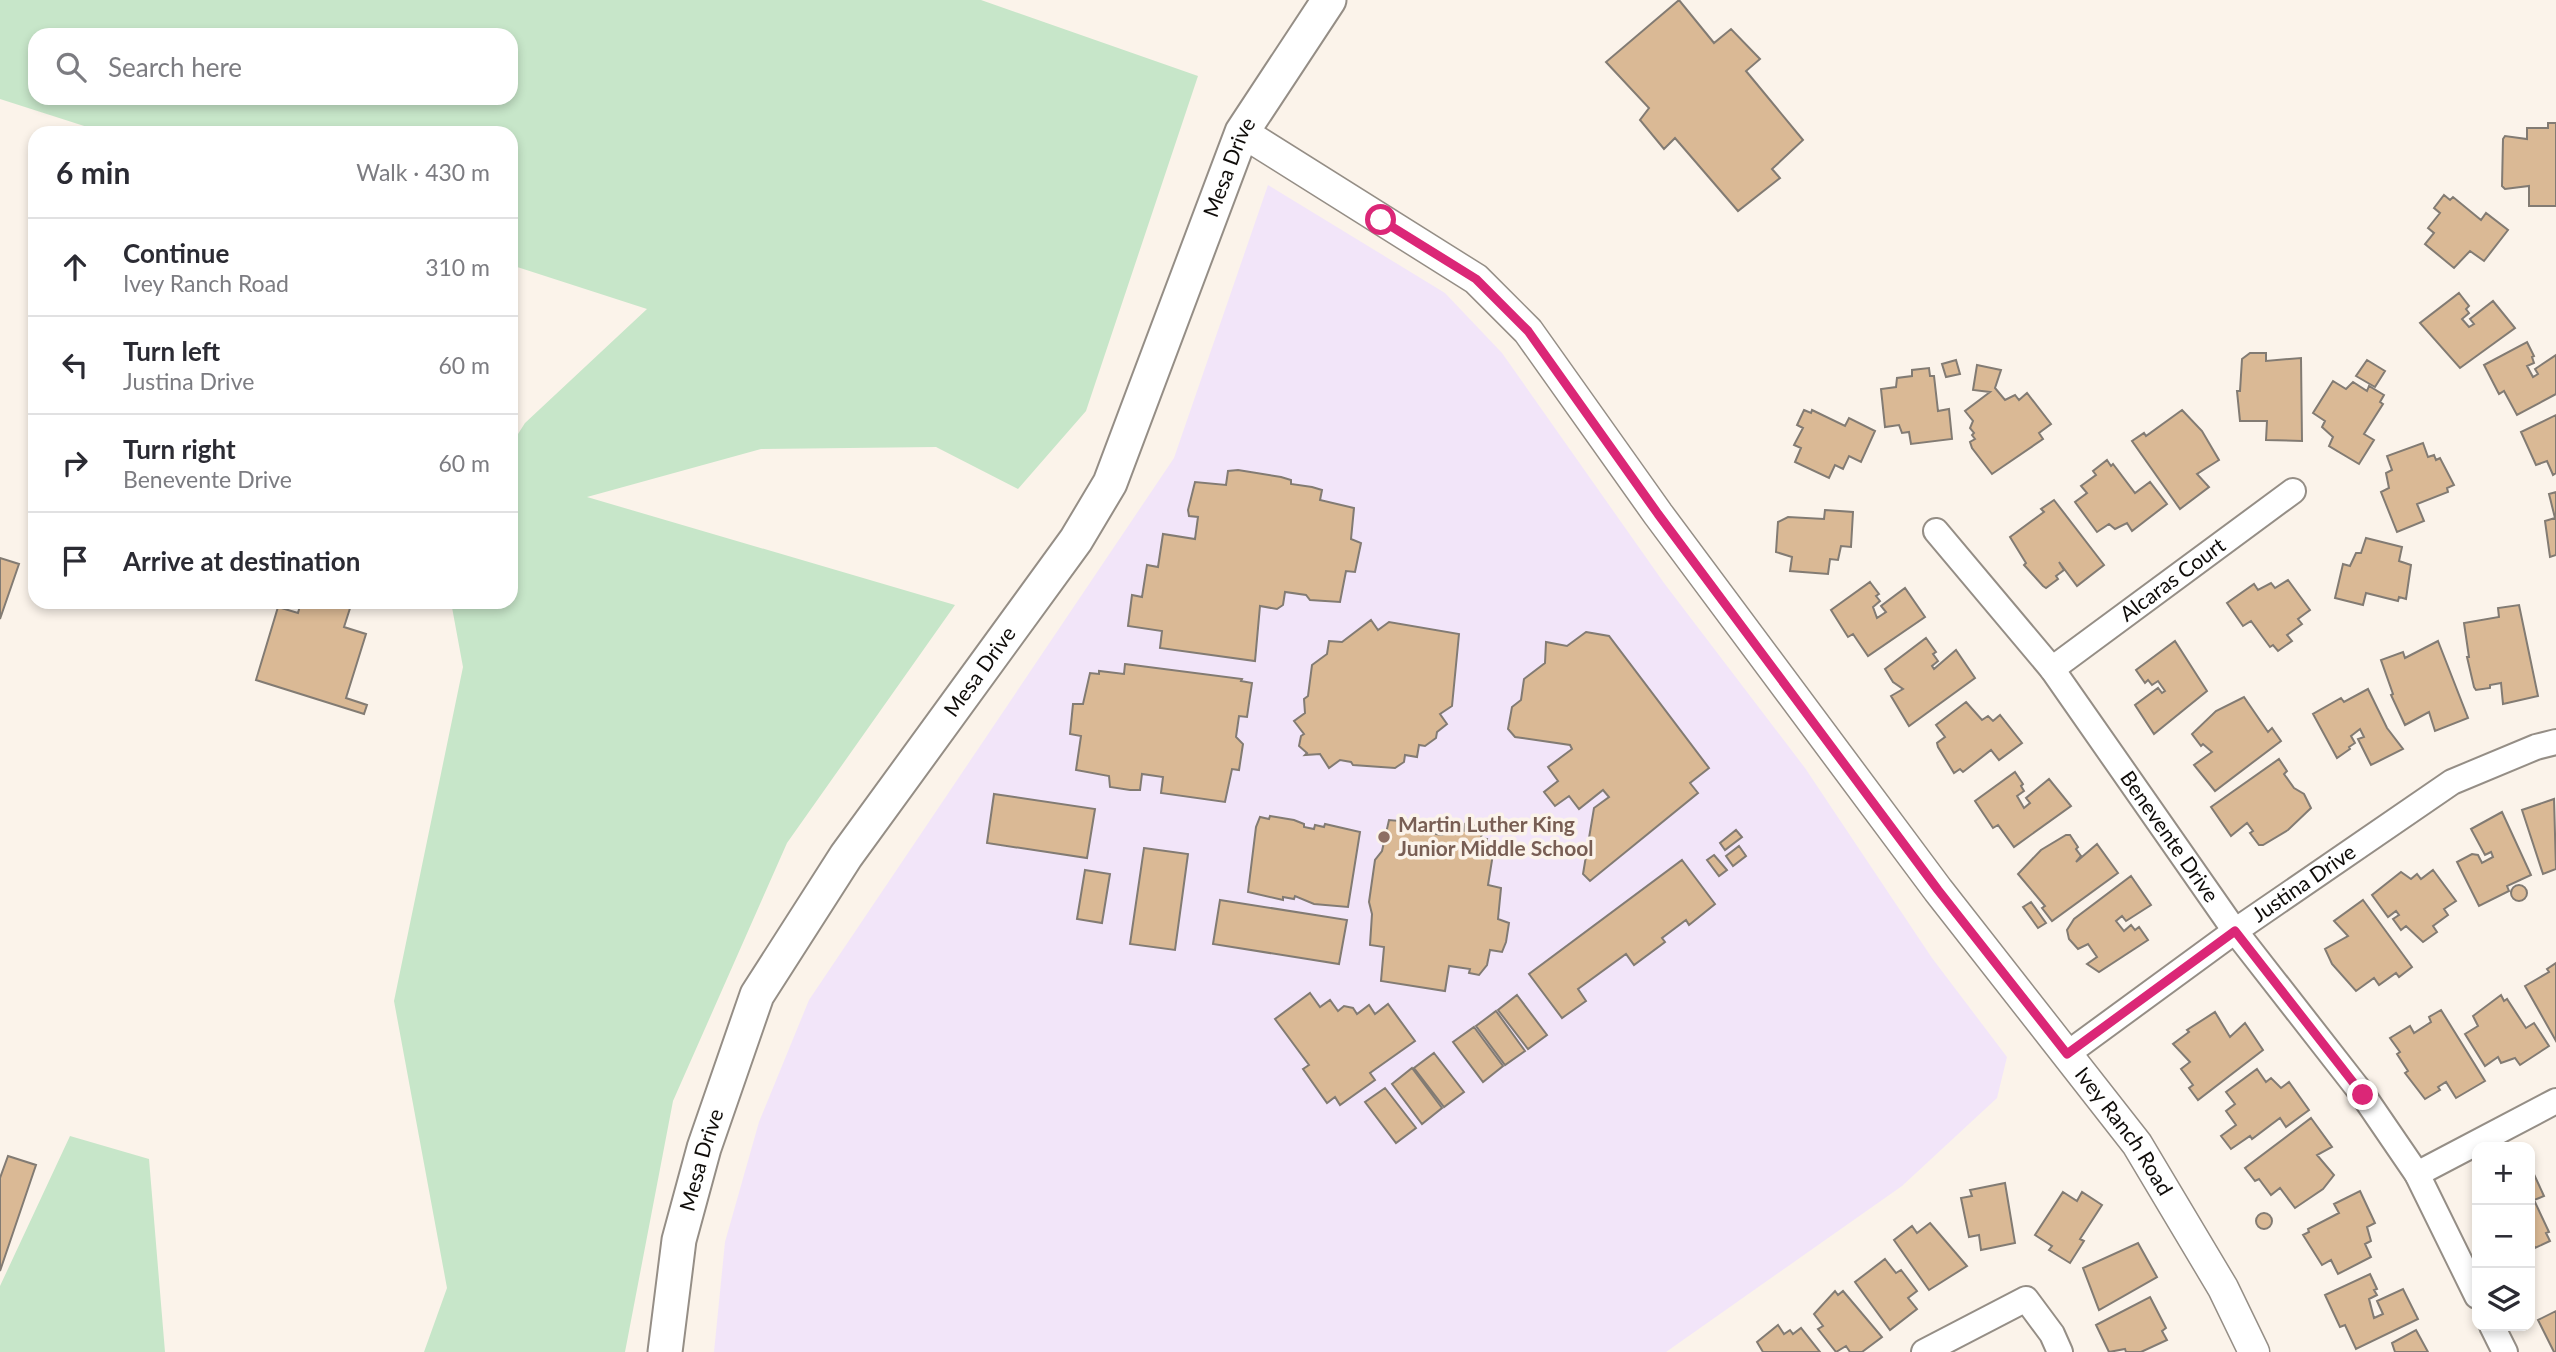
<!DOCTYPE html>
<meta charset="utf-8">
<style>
:root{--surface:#fff;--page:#f7f7f7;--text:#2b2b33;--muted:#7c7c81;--line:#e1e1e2}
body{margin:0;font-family:Lato,sans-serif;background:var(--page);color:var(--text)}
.controls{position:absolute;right:21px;bottom:21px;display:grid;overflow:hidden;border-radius:14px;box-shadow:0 4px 10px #0003}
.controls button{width:63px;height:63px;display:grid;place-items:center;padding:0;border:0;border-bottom:2px solid var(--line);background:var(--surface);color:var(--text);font:35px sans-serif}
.stop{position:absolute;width:21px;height:21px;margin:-16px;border:5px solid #db2777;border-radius:50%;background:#fff}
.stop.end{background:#db2777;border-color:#fff;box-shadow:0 2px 7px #0008}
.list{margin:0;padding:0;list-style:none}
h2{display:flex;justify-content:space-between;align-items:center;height:91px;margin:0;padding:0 28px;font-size:30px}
h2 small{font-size:23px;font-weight:400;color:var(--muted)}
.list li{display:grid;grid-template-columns:46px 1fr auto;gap:21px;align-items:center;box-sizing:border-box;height:98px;padding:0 28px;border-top:2px solid var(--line)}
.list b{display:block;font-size:26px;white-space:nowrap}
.list p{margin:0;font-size:23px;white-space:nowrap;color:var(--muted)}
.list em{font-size:23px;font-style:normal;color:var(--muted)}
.icon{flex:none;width:38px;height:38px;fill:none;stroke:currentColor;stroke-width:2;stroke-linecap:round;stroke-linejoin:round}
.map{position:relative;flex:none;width:2556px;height:1352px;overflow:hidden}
.search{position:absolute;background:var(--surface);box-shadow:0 4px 10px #0003;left:28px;top:28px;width:490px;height:77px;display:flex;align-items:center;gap:18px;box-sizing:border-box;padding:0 24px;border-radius:21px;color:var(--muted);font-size:26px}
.panel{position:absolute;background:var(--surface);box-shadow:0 4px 10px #0003;left:28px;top:126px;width:490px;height:483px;border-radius:21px}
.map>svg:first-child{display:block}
.education{fill:#f2e5f9}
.green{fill:#c7e6c9;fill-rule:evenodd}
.building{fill:#dab995;stroke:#827b73;stroke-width:2}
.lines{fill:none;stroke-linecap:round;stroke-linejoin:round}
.minor-casing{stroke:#958e86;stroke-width:28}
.tertiary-casing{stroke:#958e86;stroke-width:33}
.secondary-casing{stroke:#958e86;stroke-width:37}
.minor{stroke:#fff;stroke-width:24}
.tertiary{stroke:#fff;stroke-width:30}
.secondary{stroke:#fff;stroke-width:33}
.route{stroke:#db2777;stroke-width:9}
.education-dot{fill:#8d6e63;stroke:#fbf3ea;stroke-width:2.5}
.labels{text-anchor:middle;stroke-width:7;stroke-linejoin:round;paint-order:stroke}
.street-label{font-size:21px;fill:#0f0c09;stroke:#fbf3ea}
.education-label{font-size:21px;font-weight:bold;fill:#785e54;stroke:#fbf3ea;text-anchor:start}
</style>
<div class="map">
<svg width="2556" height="1352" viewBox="0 0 2556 1352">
<rect width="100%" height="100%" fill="#fbf3ea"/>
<path class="education" d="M1268,185l177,108 57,60 162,230 141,185 127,190 75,99 -10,41 -95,88 -236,166h-952l11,-110 34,-120 50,-122 365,-542z"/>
<path class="green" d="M0,0h981l217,76 -112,335 -68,78 -82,-42 -175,2 -174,48 368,108 -168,238 -114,258 -48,251h-201l23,-64 -53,-287 69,-334 -12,-65h60v-157l14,-22 122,-114 -136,-44v-132h-405l-106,-34zM35,35h476v63h-476z
M70,1136l79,23 16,193h-165v-66z"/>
<path class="building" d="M1679,0l35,43 17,-14 29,30 -14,12 57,69 -31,29 8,9 -42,33 -63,-73 -11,11 -24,-29 9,-12 -43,-46z
M2548,123h8v83h-27v-20l-24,3 -3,-3 1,-47 2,-3 22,3v-11h21z
M2444,195l6,5 3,-3 28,23 5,-7 22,17 -24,31 -14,-10 -16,17 -29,-24 9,-11 -6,-5 12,-15 -6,-5z
M2459,293l10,13 -3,3 3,4 -7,6 7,8 5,-3 -4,-5 23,-18 22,27 -55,40 -40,-45z
M2527,342l7,14 -2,1 2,6 -7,3 6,11 5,-3 -3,-5 21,-14v39l-39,21 -13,-24 -5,3 -15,-29z
M2250,353h16v8l35,-3 1,83 -36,-1 1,-19h-27l-3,-30h3l2,-32z
M1956,360l4,14 -14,3 -4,-13z
M2367,360l18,11 -10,16 -19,-11z
M1977,365l24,5 -6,18 10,12 10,-5 4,5 8,-7 24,31 -12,9 4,6 -51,35 -20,-26 -2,-6 5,-3 -3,-4 2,-2 -4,-5 3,-7 -8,-10 25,-19 -17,-2z
M1929,368l1,8h4l4,35 11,-2 3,30 -41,5 -2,-12 -7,1 -3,-8 -14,2 -4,-38 15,-2 1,-9 15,-2v-6z
M2333,381l13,8 7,-7 14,9 2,-5 15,9 -4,7 3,2 -19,30 10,6 -15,24 -30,-18 4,-9 -11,-10 3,-6 -12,-8z
M1804,410l7,3 1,-3 33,16 4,-8 26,13 -14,31 -12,-6 -6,13 -8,-4 -6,13 -34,-16 6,-14 -7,-3 9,-17 -6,-3z
M2182,410l20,21 17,29 -22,14 12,13 -29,22 -48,-68 12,-8 2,3z
M2556,415v58l-3,2 -6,-14 -11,4 -15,-33z
M2423,443l5,14 6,-2 2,5 4,-2 14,27 -7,3 1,4 -31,12 7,17 -27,11 -16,-40 8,-4 -3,-15 6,-3 -5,-14z
M2107,460l4,6 2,-2 22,29 15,-11 17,22 -35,27 -5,-8 -12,6 -6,-5 -12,8 -22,-30 12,-9 -6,-7 15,-11 -3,-4z
M1238,470l43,7 10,3v4l21,3 10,3 -2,10 34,8 -3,31 10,4 -6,29 -9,-1 -6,31 -30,-2 -4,-5 -21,-3 -2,13 -6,4 -17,-3 -5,55 -95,-13 2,-17 -34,-5 4,-31 10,2 5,-32 11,2 5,-33 32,5 3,-22 -9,-1 -1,-6 7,-28 31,3 2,-14z
M2556,492v63l-6,2 -5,-36 10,-3 -6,-24z
M2054,500l50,65 -27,21 -18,-24 5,8 -8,6 2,3 -12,9 -3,-2 -19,-21 2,-2 -16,-26 34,-25 -3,-3z
M1825,510l28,2 -2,35 -10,-1 -3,14 -8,-1 -2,15 -38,-3 2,-14 -16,-5 2,-30 10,-5 36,2z
M2366,538l36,9 -3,14 12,4 -5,34 -7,-2 -1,4 -32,-8 -3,12 -28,-7 8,-34 7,2 6,-13h5z
M0,558l19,6 -19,55z
M2288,580l22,30 -12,9 4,5 -15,11 5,6 -14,10 -5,-6 -3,2 -19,-26 -8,5 -16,-23 27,-19 4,6 13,-7 4,5z
M1870,582l9,12 -3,2 4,5 -7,6 4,11 9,-6 -5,-6 24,-18 20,29 -57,39 -15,-22 -5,3 -17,-27z
M301,602h51l-8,25 22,7 -20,64 21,7 -3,9 -108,-34 22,-73 20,6z
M2519,605l19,91 -35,8 -2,-21 -11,2v3l-14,2 -2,-3 -7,-30h2l-5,-34 35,-6 -1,-9z
M1371,620l7,10 11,-8 70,12 -7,72 -12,8 7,10 -10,8 -1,6 -11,8 -6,-1 -2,12 -12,-2 -1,7 -9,6 -42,-3 -2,-3 -11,-2 -11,8 -9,-14 -15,1 2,-2 -8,-7 2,-10 3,-2 -10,-13 11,-8 -1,-14 4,-3 4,-31 15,-11 2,-13 13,1z
M1586,632l23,4 100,132 -19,15 8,10 -108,88 -7,-7 11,-66 15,-11 -6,-7 -24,19 -10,-13 -14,10 -11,-14 14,-11 -10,-14 24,-18 -2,-4 -55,-8 -7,-8 4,-22 9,-7 3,-21 21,-16 1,-21 21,4z
M1926,638l10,14 -3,2 5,7 -6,5 2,3 22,-19 19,28 -66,48 -18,-30 12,-7 -10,-7 -8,-13z
M2175,641l32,50 -53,43 -19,-29 23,-17 4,5 3,-2 -7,-10 -6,4 -4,-5 -3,3 -9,-13z
M2438,641l30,77 -33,13 -6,-19 -24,13 -14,-30 2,-1 -12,-34 22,-8 2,6z
M1125,664l117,15 -1,2 11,2 -5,34 -8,-1 -3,21 7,7 -4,26 -7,-1 -7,33 -64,-9 2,-16 -21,-3 -2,16h-10l-20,-3 -1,-11 -33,-6 5,-34 -11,-2 3,-30h10l7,-31 9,1v-3l25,3z
M2368,689l19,39 16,21 -32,16 -13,-26 6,-2 -4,-8 -9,7 4,7 -6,4 1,2 -13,9 -24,-44 28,-16 3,4z
M2244,697l24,35 4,-4 9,13 -66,50 -21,-26 18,-13 -9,-8 -2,2 -9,-12 24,-23z
M1966,702l16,18 6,-4 5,5 7,-6 22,28 -23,17 -8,-10 -28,22 -3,-3 -6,4 -16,-26 -1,-4 8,-6 -9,-12z
M2279,759l8,12 -3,3 10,14 10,6 7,14 -23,22 -25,15h-4l-9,-12 3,-2 -6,-8 -16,13 -20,-29z
M2015,772l8,12 -2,2 3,5 -7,5 7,12 6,-5 -4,-5 23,-19 22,27 -57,41 -16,-22 -5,3 -18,-27z
M994,794l101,15 -8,49 -100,-15z
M2554,799l2,70 -13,5 -21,-64z
M2502,812l29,63 -24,11 2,5 -30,15 -22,-44 15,-8 6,1 4,8 11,-6 -2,-5 -6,3 -14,-26z
M1270,816l24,4 10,4v3l10,2 1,-4 9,2 1,-3 35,8 -12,75 -34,-3 -19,-8 -1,3 -11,-2v3l-35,-8 8,-65 4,-10 9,2z
M1399,818l23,6 -1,8 21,3 7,-6 15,2 1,-7 12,2 -1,6 6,1 -1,5 6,1 -3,14 9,1 -5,31 13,3 -3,31 11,4 -3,19 -4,10 -12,-2 -3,15 -8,10 -10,-2 1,-4 -21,-3 -4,25 -64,-10 3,-34 -14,-2 2,-31 -3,-12 6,-42 7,-9 7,-31 10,1z
M1736,830l6,7 -17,13 -5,-7z
M2066,835h4l8,12 -2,2 5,7 -5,6 21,-18 21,29 -66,48 -10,-13 3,-2 -27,-32 23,-24z
M1739,846l7,10 -13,10 -7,-10z
M1144,848l44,6 -13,96 -45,-6z
M1714,855l13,15 -8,6 -12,-16z
M1682,860l33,44 -26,21 -3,-5 -24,18 3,4 -31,23 -8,-11 -48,35 8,12 -24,17 -33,-44z
M1085,870l25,4 -8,49 -25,-4z
M2433,870l23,31 -12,8 4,6 -15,11 4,6 -14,10 -17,-16 -5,4 -8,-11 6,-4 -3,-4 -8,6 -16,-22 29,-23 10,7 6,-5 4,5z
M2131,876l20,29 -25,16 -4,-5 -6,5 8,10 7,-6 4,5 4,-3 9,13 -49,32 -12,-8 10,-7 -9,-13 -10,5 -9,-10 -2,-9 7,-11z
M2511 893a8 8 0 1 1 16 0a8 8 0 1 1-16 0Z
M1220,900l127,20 -8,44 -126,-20z
M2363,900l49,67 -13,10 -3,-4 -17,12 -5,-7 -18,13 -24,-27 -7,-15 23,-13 -14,-15z
M2031,902l15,21 -8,5 -15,-21z
M2556,963v78l-31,-55 24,-14 -2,-3z
M1310,993l10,14 10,-7 8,11 6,-5 9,2 4,6 12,-9 6,9 13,-10 27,37 -45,32 5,7 -35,25 -5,-8 -8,6 -24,-34 6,-4 -34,-46z
M1517,995l30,40 -19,14 -30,-39z
M2501,995l3,6 3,-2 19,29 8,-5 15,23 -29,19 -5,-7 -14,5 -3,-6 -13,9 -20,-32 13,-8 -5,-10z
M2441,1010l44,71 -29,17 -10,-16 -8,5 2,3 -15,9 -20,-26 3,-2 -11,-17 3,-2 -10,-14 20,-12 4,7 17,-11 -2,-5z
M1496,1011l29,40 -20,14 -29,-39z
M2215,1012l15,25 15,-14 18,27 -65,50 -9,-12 4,-3 -12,-16 9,-7 -17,-18 16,-12 -2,-2z
M1474,1027l29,39 -20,16 -30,-40z
M1434,1053l30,39 -20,15 -30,-39z
M1412,1068l30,40 -20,16 -30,-40z
M2257,1069l9,13 5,-4 10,10 8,-6 20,28 -23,17 -6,-9 -28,21 -2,-3 -19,13 -10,-13 15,-11 -10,-14 9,-7 -9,-12z
M1385,1088l31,40 -20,15 -31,-41z
M2311,1118l21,29 -15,8 17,20 -11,14 -28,19 -15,-20 -9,7 -12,-16 -4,2 -10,-13z
M8,1156l28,9 -36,106v-93z
M2532,1170l12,26 -10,4 15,32 -3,1 4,8 -15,7 -3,-7 -2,2z
M2005,1183l10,60 -34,7 -2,-15 -10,2 -8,-39 11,-2 -2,-6z
M2360,1191l15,32 -8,4 4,14 -6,3 6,13 -33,17 -7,-14 -9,5 -19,-30 6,-3 -1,-3 31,-16 -5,-9z
M2063,1192l14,9 5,-9 20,13 -22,34 4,2 -14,22 -21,-13 3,-4 -17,-11z
M2256 1221a8 8 0 1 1 16 0a8 8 0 1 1-16 0Z
M1930,1223l37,43 -38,24 -35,-50 18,-14 5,7z
M2138,1243l19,34 -58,33 -16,-42z
M1885,1259l11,14 5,-3 16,21 -9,7 9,11 -27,21 -35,-48z
M2370,1274l7,15 -3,1 3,5 -8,4 5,19 9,-4 -6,-13 26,-12 15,30 -62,30 -11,-24 -5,2 -15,-32z
M1835,1291l3,4 5,-4 39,46 -20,15h-12l-4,-6 -10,6 -18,-23 5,-3 -9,-12z
M2150,1297l16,31 -4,3 5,9 -26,12h-15l-1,-3 -16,3 -13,-27z
M2556,1311v41h-2l-16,-32z
M1778,1325l6,9 6,-4 3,4 8,-6 19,24h-57l-6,-10z
M2416,1330l12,22h-33l-3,-9z"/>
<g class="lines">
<defs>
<g id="minor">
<path id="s1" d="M1936,531l116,138 183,262 128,164 54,79 60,122"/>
<path id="s2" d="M2052,669l241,-178"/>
<path id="s3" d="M2067,1054l168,-123 217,-149 84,-35 20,-5"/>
<path d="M2417,1174l139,-73"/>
<path d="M2492,1326l13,26"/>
<path d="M1924,1352l102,-53 26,35 8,18"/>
</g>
<g id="tertiary">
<path id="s4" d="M1242,132l234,147 52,52 130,183 280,376 199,254 86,144 31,64"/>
</g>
<g id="secondary">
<path id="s5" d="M665,1352l14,-112 25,-92 53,-153 89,-139 230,-316 34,-57 132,-351 87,-132"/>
</g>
</defs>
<use href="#minor" class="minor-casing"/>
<use href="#tertiary" class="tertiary-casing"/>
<use href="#secondary" class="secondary-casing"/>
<use href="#minor" class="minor"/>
<use href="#tertiary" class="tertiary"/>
<use href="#secondary" class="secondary"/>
</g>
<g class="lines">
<path class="route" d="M1381,220l95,59 52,52 130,183 280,376 129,164 168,-123 128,164"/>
</g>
<circle class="education-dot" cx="1384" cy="837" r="7"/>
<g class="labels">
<g class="street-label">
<text dy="7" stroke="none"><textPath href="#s5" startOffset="1330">Mesa Drive</textPath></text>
<text dy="7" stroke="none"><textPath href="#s2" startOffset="150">Alcaras Court</textPath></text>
<text dy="7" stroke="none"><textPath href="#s5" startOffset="763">Mesa Drive</textPath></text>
<text dy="7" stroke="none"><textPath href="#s1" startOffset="385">Benevente Drive</textPath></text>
<text dy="7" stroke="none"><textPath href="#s3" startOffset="292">Justina Drive</textPath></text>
<text dy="7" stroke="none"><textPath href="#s4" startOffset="1348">Ivey Ranch Road</textPath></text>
<text dy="7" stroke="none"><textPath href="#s5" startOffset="196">Mesa Drive</textPath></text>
</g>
<g class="education-label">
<text x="1398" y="832">Martin Luther King<tspan x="1398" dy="24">Junior Middle School</tspan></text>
</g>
</g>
</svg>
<div class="controls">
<button>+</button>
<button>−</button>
<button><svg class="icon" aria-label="layers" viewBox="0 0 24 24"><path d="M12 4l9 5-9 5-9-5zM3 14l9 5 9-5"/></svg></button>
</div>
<div class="stop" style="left:1381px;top:220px"></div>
<div class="stop end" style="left:2363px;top:1095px"></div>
<div class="search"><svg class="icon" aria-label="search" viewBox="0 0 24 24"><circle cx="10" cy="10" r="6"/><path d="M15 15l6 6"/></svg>Search here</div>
<section class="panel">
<h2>6 min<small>Walk · 430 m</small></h2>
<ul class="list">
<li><svg class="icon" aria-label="ahead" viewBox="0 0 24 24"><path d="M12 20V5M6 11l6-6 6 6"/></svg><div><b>Continue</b><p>Ivey Ranch Road</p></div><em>310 m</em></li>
<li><svg class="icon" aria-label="left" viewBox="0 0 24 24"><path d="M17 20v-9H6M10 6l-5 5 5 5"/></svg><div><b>Turn left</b><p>Justina Drive</p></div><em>60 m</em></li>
<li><svg class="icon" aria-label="right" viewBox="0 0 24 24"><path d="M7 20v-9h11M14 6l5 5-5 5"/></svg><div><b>Turn right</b><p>Benevente Drive</p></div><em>60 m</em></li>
<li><svg class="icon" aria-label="arrive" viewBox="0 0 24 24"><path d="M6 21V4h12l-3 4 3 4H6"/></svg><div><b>Arrive at destination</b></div></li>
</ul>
</section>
</div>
